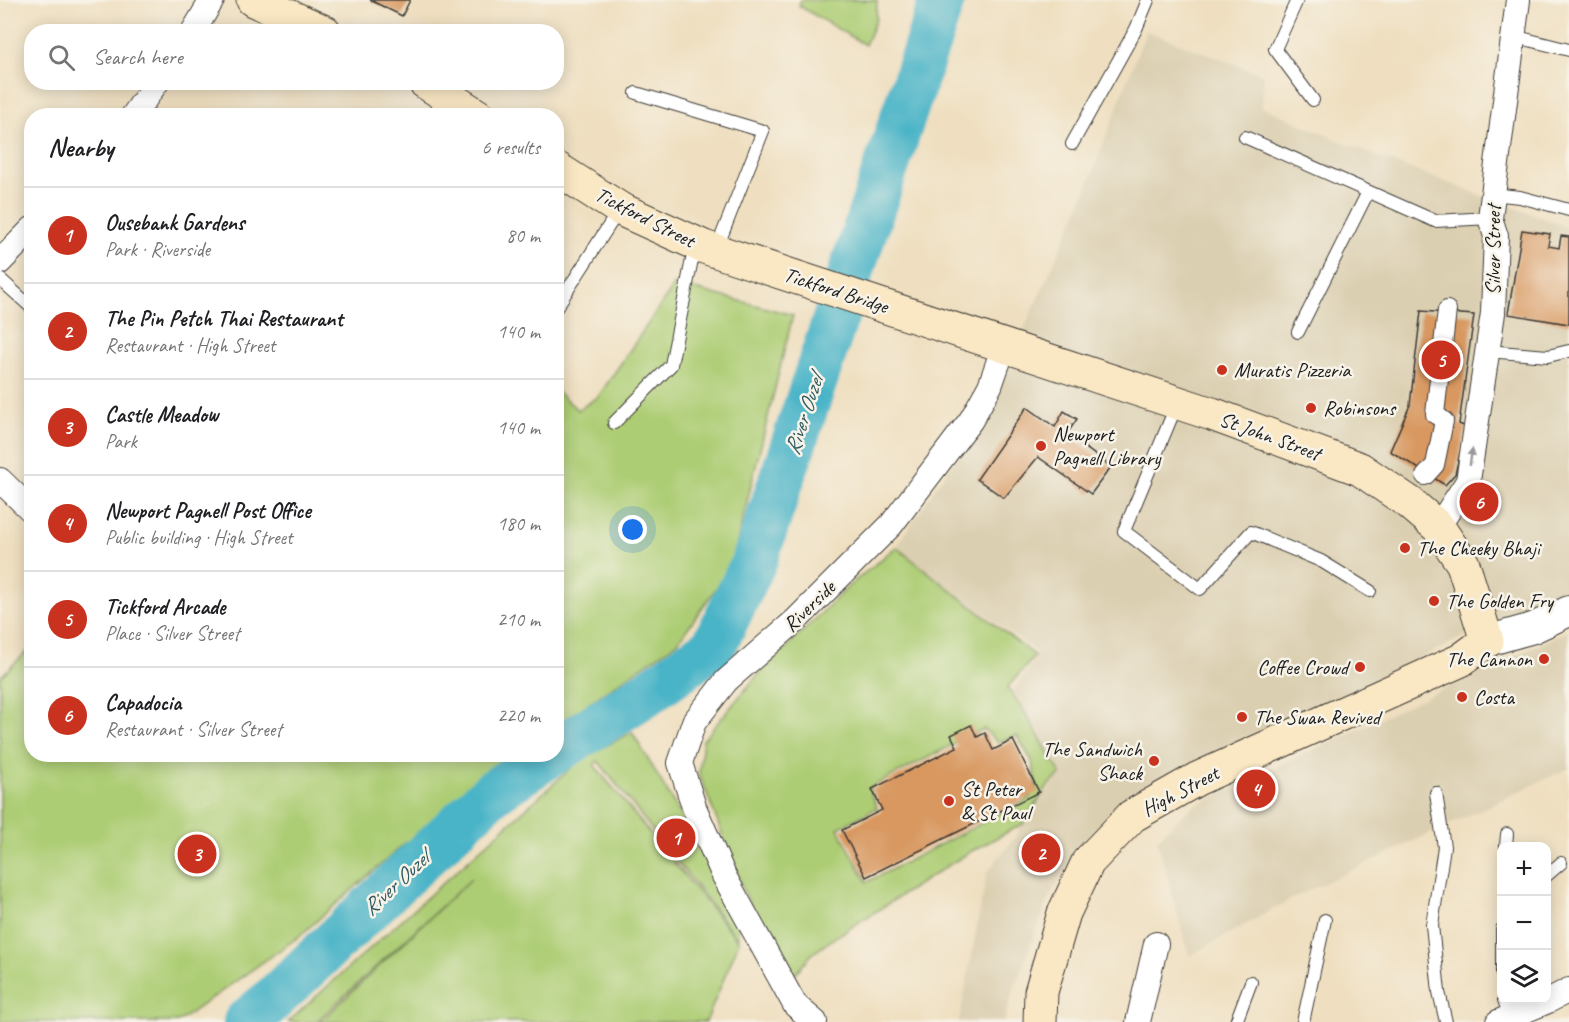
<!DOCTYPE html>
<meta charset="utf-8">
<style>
:root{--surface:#fff;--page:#f6f6f6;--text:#202124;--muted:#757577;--line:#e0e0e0;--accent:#c8321e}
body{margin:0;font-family:Caveat,sans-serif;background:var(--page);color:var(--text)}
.controls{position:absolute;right:18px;bottom:18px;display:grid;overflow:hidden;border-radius:12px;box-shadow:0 3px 15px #0003}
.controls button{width:54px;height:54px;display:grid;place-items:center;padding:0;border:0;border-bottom:2px solid var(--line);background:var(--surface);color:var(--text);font:30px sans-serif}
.you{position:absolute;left:633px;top:530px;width:21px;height:21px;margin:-15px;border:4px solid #fff;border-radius:50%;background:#1a73e8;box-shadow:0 0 0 9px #1a73e833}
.badge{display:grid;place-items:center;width:39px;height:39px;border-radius:50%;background:var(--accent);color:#fff;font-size:20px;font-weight:700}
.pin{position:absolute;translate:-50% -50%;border:3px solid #fff;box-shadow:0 2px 6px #0006}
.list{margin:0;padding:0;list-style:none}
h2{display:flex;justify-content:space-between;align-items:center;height:78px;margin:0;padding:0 24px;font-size:26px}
h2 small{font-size:20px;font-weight:400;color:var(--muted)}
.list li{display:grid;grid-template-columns:39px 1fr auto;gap:18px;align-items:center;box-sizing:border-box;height:96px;padding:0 24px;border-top:2px solid var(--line)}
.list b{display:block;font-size:22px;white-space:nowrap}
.list p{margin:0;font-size:20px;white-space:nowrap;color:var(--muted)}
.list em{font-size:20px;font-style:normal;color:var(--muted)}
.icon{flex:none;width:33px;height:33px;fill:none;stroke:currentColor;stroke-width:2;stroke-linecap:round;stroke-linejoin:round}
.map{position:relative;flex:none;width:1569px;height:1022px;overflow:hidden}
.search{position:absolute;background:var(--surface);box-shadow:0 3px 15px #0003;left:24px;top:24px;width:540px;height:66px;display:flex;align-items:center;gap:15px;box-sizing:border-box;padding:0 21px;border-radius:24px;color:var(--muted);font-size:22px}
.panel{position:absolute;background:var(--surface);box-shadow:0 3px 15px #0003;left:24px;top:108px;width:540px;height:654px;border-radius:24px}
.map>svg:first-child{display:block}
.built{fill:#dbcfb1}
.green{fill:#adcd75;stroke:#647448;stroke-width:1.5;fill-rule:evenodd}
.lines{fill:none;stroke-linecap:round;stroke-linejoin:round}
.river{stroke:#49b4c7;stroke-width:46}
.building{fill:#d89860}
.service-casing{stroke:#3c3935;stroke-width:14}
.pedestrian-casing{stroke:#3c3935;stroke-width:20}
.minor-casing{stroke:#3c3935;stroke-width:26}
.tertiary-casing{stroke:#3c3935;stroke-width:32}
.secondary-casing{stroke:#3c3935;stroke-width:35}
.service{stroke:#fff;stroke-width:12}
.pedestrian{stroke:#fff;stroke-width:18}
.minor{stroke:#fff;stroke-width:24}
.tertiary{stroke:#fff;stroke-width:30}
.secondary{stroke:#fae7c3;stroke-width:33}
.oneway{fill:#999}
.poi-dot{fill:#c8321e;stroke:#f7f3e8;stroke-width:2}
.labels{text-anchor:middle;stroke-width:5;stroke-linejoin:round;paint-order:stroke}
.street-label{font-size:21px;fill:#1c1c1c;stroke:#f7f3e8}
.poi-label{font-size:21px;fill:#1c1c1c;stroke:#f7f3e8;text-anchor:start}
.water-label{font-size:22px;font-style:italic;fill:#2e5960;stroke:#f7f3e8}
</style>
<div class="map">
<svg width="1569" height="1022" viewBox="0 0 1569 1022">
<rect width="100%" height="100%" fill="#f7f3e8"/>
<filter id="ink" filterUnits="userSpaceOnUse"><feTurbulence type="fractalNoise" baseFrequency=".0167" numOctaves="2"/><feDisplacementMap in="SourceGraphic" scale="12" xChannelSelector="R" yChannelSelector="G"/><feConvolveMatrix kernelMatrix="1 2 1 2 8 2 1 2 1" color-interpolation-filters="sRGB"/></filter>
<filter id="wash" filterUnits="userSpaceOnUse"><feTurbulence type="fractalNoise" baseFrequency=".008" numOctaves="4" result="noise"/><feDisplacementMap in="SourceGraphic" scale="24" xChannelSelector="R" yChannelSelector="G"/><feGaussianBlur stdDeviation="1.35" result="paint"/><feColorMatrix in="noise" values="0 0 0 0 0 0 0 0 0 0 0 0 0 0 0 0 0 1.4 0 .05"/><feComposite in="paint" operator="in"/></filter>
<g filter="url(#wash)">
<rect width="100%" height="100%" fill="#efdfc0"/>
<path class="built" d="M1146,31l118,44 -2,32 106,46 201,75v360l-46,20 -343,167 -62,39 -31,24 -38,59 -36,94 -9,31h-45l28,-150 25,-31 29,-43 21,-25 -50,-81 27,-38 -143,-107 90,-135 93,-204z
M1569,630v138l-272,128 -108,60 -32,-117 36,-33z"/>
<path class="green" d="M801,0h76l-1,19 -11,26 -66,-39z
M675,284l118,31 -62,252 -53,75 -121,83 -1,-334 22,19 20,-13z
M896,547l139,109 -28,32 14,18 40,68 -14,13 -24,37 -55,29 -131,83 -26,19 -21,25 -46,-88 -45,-119 4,-33 53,-63 94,-92zM984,729l13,13 20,-6 15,25 5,28 -10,11 -160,82 -29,-54 39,-20 -8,-20z
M31,648l1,106 481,1 -24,15 -192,168 -119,84h-178v-345z
M632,732l107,182 -1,25 -140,-178 -4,4 145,177 -33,80h-386l152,-144 -156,144h-28l292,-262z"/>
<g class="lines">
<path class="river" d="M556,751l91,-58 66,-46 41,-85 188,-562
M246,1022l24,-20 223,-210 58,-38"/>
</g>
<g id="blocks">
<path class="building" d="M370,0h40l-8,16z
M1522,230l28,4 -2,12 11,2 2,-12 8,1v87l-61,-10z
M1421,311l53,4 -15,109 7,3 -11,47 -10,11 -55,-34 20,-46z
M1027,407l28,20 9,-16 13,8 -10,15 44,33 -20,27 -53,-37 -34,41 -27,-19z
M971,725l6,12 8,-4 8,17 20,-10 26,52 -173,85 -24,-47 40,-20 -10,-21 85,-42 -6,-12z"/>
</g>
</g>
<g filter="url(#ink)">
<use href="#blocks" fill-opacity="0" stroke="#3c3935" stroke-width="1.5"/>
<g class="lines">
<defs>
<path id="service" d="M1297,0l-22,49 38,51
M1513,36l56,14
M636,93l127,38 -47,119
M1245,137l190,84 55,-3
M1072,144l64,-115 12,-29
M1492,194l28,3 49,13
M0,279l32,29
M556,308l63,-98
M1298,332l70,-140
M1487,351l61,5 21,-5
M1177,404l-53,127 76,58 51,-57 70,29 49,30
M31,416h1
M614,423l57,-58 24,-121
M1436,793l8,54 -12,78 7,67 7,30
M1506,846l1,-12
M1546,876l15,-13
M1502,929v45
M1504,1000l6,17
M1236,1022l15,-40
M1303,1022l22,-102"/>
<path id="pedestrian" d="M1425,476l10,-11 9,-44 -9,-7 12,-104"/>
<path id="minor" d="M193,32l19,-32
M133,116l24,-34
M0,262l32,-33
M0,480l30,29
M1438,527l30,-46 25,-168 3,-77 -6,-18 28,-218
M815,1022l-20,-17 -71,-129 -30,-69 -14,-44 14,-41 32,-41 70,-61 95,-95 80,-105 19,-34 14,-40
M1138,1022l18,-78
M1498,1022l50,-21 21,-11"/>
<path id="tertiary" d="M1487,641l46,-13 36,-17"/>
<path id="secondary" d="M253,0l72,32
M425,82l53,34
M556,168l64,41 84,38 508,167 148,55 50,34 28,24 25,37 24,77 -26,19 -264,119 -65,37 -44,46 -24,51 -23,79 -1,30"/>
</defs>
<use href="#service" class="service-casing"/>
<use href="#pedestrian" class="pedestrian-casing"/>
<use href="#minor" class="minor-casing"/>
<use href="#tertiary" class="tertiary-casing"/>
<use href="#secondary" class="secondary-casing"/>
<use href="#service" class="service"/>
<use href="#pedestrian" class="pedestrian"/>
<use href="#minor" class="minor"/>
<use href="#tertiary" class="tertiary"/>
<use href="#secondary" class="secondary"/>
</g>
<defs><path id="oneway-solid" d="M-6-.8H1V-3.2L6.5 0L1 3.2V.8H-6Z" transform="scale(1.5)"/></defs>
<use class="oneway" href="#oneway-solid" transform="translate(1471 457) rotate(-82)"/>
</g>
<g class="poi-dot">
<circle cx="1222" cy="370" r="6"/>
<circle cx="1311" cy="408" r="6"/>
<circle cx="1041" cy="446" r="6"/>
<circle cx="1405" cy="548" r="6"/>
<circle cx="1434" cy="601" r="6"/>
<circle cx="1544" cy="659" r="6"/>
<circle cx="1360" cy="667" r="6"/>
<circle cx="1462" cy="697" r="6"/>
<circle cx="1242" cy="717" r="6"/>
<circle cx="1154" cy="761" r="6"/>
<circle cx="949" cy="801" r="6"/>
</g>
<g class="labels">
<g class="street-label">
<text transform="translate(645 217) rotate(27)" y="7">Tickford Street</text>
<text transform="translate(1493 250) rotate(-90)" y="7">Silver Street</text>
<text transform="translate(836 290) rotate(18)" y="7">Tickford Bridge</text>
<text transform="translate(1270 436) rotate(20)" y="7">St John Street</text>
<text transform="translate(809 606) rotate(-44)" y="7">Riverside</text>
<text transform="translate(1180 791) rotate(-28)" y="7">High Street</text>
</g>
<g class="poi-label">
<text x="1234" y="377">Muratis Pizzeria</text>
<text x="1323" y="415">Robinsons</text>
<text x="1053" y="441">Newport<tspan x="1053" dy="24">Pagnell Library</tspan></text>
<text x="1417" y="555">The Cheeky Bhaji</text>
<text x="1446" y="608">The Golden Fry</text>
<text x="1532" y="666" text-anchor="end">The Cannon</text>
<text x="1348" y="674" text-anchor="end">Coffee Crowd</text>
<text x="1474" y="704">Costa</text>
<text x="1254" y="724">The Swan Revived</text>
<text x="1142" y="756" text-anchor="end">The Sandwich<tspan x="1142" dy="24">Shack</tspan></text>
<text x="961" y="796">St Peter<tspan x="961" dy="24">&amp; St Paul</tspan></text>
</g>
<g class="water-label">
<text transform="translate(803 415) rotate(-72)" y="8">River Ouzel</text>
<text transform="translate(395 883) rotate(-43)" y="8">River Ouzel</text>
</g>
</g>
</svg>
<div class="controls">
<button>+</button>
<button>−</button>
<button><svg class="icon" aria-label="layers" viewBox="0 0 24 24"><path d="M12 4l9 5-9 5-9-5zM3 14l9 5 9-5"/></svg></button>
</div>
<div class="you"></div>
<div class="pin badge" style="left:676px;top:838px">1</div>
<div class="pin badge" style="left:1041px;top:853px">2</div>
<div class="pin badge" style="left:197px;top:854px">3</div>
<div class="pin badge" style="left:1256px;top:789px">4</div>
<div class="pin badge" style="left:1441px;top:360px">5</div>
<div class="pin badge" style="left:1479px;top:502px">6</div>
<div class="search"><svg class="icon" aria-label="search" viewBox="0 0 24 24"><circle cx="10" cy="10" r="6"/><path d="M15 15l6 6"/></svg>Search here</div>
<section class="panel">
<h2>Nearby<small>6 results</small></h2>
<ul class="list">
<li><span class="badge">1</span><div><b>Ousebank Gardens</b><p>Park · Riverside</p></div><em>80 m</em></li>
<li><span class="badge">2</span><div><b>The Pin Petch Thai Restaurant</b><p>Restaurant · High Street</p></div><em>140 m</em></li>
<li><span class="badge">3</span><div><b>Castle Meadow</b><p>Park</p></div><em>140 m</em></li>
<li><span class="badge">4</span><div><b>Newport Pagnell Post Office</b><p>Public building · High Street</p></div><em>180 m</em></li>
<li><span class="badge">5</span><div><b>Tickford Arcade</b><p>Place · Silver Street</p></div><em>210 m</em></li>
<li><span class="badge">6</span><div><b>Capadocia</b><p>Restaurant · Silver Street</p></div><em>220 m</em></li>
</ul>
</section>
</div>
